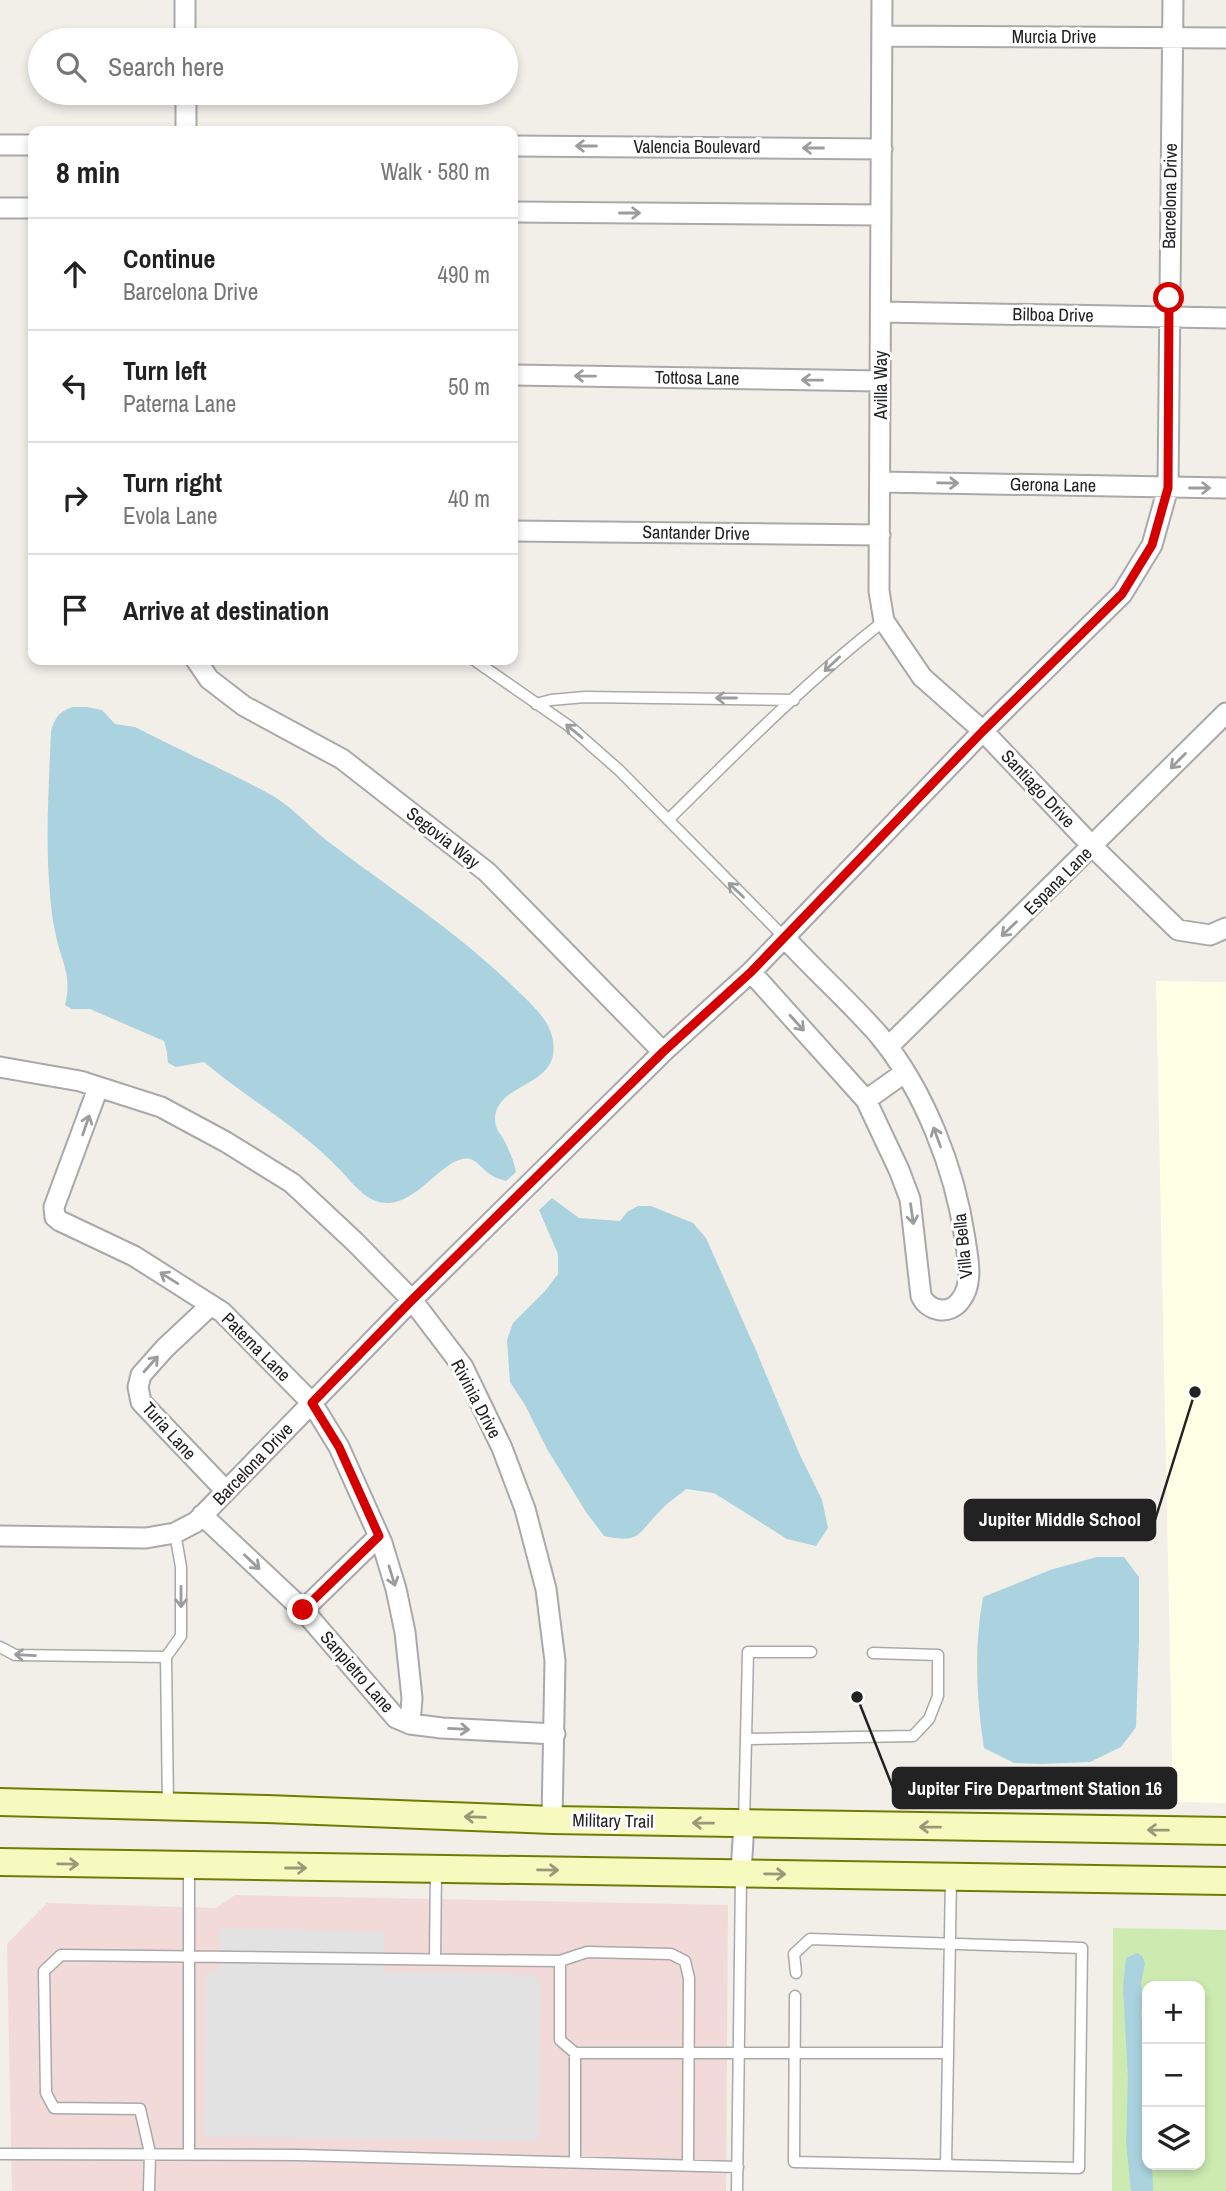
<!DOCTYPE html>
<meta charset="utf-8">
<style>
:root{--surface:#fff;--page:#f6f6f6;--text:#222;--muted:#767676;--line:#e0e0e0}
body{margin:0;font-family:"Archivo Narrow",sans-serif;background:var(--page);color:var(--text)}
.controls{position:absolute;right:21px;bottom:21px;display:grid;overflow:hidden;border-radius:14px;box-shadow:0 4px 10px #0003}
.controls button{width:63px;height:63px;display:grid;place-items:center;padding:0;border:0;border-bottom:2px solid var(--line);background:var(--surface);color:var(--text);font:35px sans-serif}
.stop{position:absolute;width:21px;height:21px;margin:-16px;border:5px solid #d40000;border-radius:50%;background:#fff}
.stop.end{background:#d40000;border-color:#fff;box-shadow:0 2px 7px #0008}
.list{margin:0;padding:0;list-style:none}
h2{display:flex;justify-content:space-between;align-items:center;height:91px;margin:0;padding:0 28px;font-size:30px}
h2 small{font-size:23px;font-weight:400;color:var(--muted)}
.list li{display:grid;grid-template-columns:46px 1fr auto;gap:21px;align-items:center;box-sizing:border-box;height:112px;padding:0 28px;border-top:2px solid var(--line)}
.list b{display:block;font-size:26px;white-space:nowrap}
.list p{margin:0;font-size:23px;white-space:nowrap;color:var(--muted)}
.list em{font-size:23px;font-style:normal;color:var(--muted)}
.icon{flex:none;width:38px;height:38px;fill:none;stroke:currentColor;stroke-width:2;stroke-linecap:round;stroke-linejoin:round}
.map{position:relative;flex:none;width:1226px;height:2191px;overflow:hidden}
.search{position:absolute;background:var(--surface);box-shadow:0 4px 10px #0003;left:28px;top:28px;width:490px;height:77px;display:flex;align-items:center;gap:18px;box-sizing:border-box;padding:0 24px;border-radius:38px;color:var(--muted);font-size:26px}
.panel{position:absolute;background:var(--surface);box-shadow:0 4px 10px #0003;left:28px;top:126px;width:490px;height:539px;border-radius:14px}
.map>svg:first-child{display:block}
.commercial{fill:#f2dad9}
.education{fill:#ffffe5}
.grass{fill:#cdebb0;fill-rule:evenodd}
.parking{fill:#e2e2e2}
.water{fill:#aad3df}
.lines{fill:none;stroke-linecap:round;stroke-linejoin:round}
.service-casing{stroke:#a9a9a9;stroke-width:13}
.minor-casing{stroke:#a9a9a9;stroke-width:23}
.secondary-casing{stroke:#707d05;stroke-width:30}
.service{stroke:#fff;stroke-width:10}
.minor{stroke:#fff;stroke-width:19}
.secondary{stroke:#f7fabf;stroke-width:26}
.oneway{stroke:#9c9c9c}
.oneway2{stroke:#979978}
.route{stroke:#d40000;stroke-width:9}
.labels{text-anchor:middle;stroke-width:6;stroke-linejoin:round;paint-order:stroke}
.street-label{font-size:18px;fill:#222;stroke:#fff}
.leader{fill:none;stroke:#222;stroke-width:2.5}
.callout-dot{fill:#222;stroke:#fff;stroke-width:2.5}
.callout{fill:#222;stroke:#222;stroke-width:2.5}
.callout-label{font-size:19px;text-anchor:middle;font-weight:bold;fill:#fff}
</style>
<div class="map">
<svg width="1226" height="2191" viewBox="0 0 1226 2191">
<rect width="100%" height="100%" fill="#f2efe9"/>
<path class="commercial" d="M235,1895l493,10 -2,286h-714l-5,-247 40,-41 169,5z"/>
<path class="education" d="M1156,981l70,1v821l-53,-1z"/>
<path class="grass" d="M1113,1928l113,2v261h-114zM1147,1986h53v179h-53z"/>
<path class="parking" d="M220,1928l164,4v40h77l75,3 5,11 -3,155 -334,-4 2,-163 13,-6z"/>
<path class="water" d="M73,707h14l15,3 13,14 20,3c46,24 93,44 138,69 21,12 38,33 57,47 65,49 133,93 191,151 11,11 27,25 31,42 13,53 -56,44 -57,83 0,11 6,15 10,23 5,10 9,19 11,30l-10,9c-5,-2 -11,-3 -15,-6 -7,-4 -13,-14 -21,-16 -23,-6 -51,44 -82,44 -22,0 -33,-18 -47,-32 -41,-44 -91,-70 -137,-109l-28,5 -8,-4 -1,-11 -3,-11 -74,-32h-18l-7,-4c8,-31 -5,-45 -10,-74 -3,-12 -4,-25 -5,-37 -5,-54 -1,-110 1,-163 4,-14 9,-20 22,-24z
M552,1198l27,20 41,3 7,-9 11,-6h13l42,17 13,15 49,110 44,105 23,47 6,28 -12,18 -29,-7 -73,-46 -28,-4c-8,7 -19,14 -26,22 -23,23 -19,33 -56,25l-18,-24 -39,-63 -22,-44 -15,-23 -3,-42 6,-17 32,-32 13,-17v-20l-19,-44z
M1097,1557h27l15,20v63l-3,87 -15,20 -31,15 -49,2 -27,-1 -30,-15c-8,-51 -10,-100 -1,-151l67,-27z
M1137,1953l5,3 3,7 -3,15 -1,8 3,12 -3,16 6,37v114h5l1,26h-22l-5,-49 2,-63 -5,-92 3,-29z"/>
<g class="lines">
<defs>
<path id="service" d="M474,660l95,66 50,44 166,168
M536,704l15,-4 34,-3 209,3
M669,819c69,-68 138,-138 215,-198
M0,1647l15,8 151,2 2,149
M166,1657l15,-21v-69l-6,-34
M746,1739l2,-87h63
M744,1823l2,-84 167,-3 16,-17 9,-23v-41l-65,-2
M189,1867v286
M435,1959l1,-90
M560,1961v79l15,13
M795,1996l-1,166 285,6 3,-220 -272,-9 -16,15 2,19
M0,2154l299,1 439,12
M575,2162v-109h373l3,-176
M946,2165l2,-112
M149,2191l1,-38 -10,-44 -86,-1 -8,-15 -2,-122 17,-16 499,6 27,-9 84,2 14,7 4,17 -1,188
M737,2191l4,-314"/>
<path id="minor" d="M185,0v40
M882,0l-3,591 5,30 38,56 61,54 110,116 85,83 32,5 16,-7
M882,36l344,2
M186,93v38
M0,145h33
M513,146l369,3
M0,208h33
M513,212l368,3
M881,312l345,6
M513,375l367,6
M880,482l346,6
M513,531l367,4
M196,660l13,19 35,27 98,53 145,113 176,180
M751,972l115,128 33,70 11,29 11,97c8,16 28,19 39,5 14,-17 8,-42 5,-62 -10,-70 -41,-150 -87,-205 -29,-33 -63,-63 -93,-96
M888,1047l338,-334
M0,1067l80,14 81,26 65,35 66,41 63,59 57,58 51,67 39,81 23,61 21,80 9,72 -3,159
M98,1088l-44,119 1,10 5,4 74,35 88,56 90,91 27,44 43,96 14,46 9,43 7,66 -2,26
M866,1100l38,-27
M211,1305l-46,43 -24,27 -3,12 3,15 85,89
M202,1515l101,95 93,108 14,6 32,4 113,6
M0,1536l146,2 29,-5 21,-11 216,-222 251,-248 88,-80 232,-241 139,-137 30,-49 16,-57 5,-488
M303,1610l76,-74
M741,1873l3,-50"/>
<path id="secondary" d="M0,1802l267,7 285,11 674,11
M0,1862l1226,19"/>
</defs>
<use href="#service" class="service-casing"/>
<use href="#minor" class="minor-casing"/>
<use href="#secondary" class="secondary-casing"/>
<use href="#service" class="service"/>
<use href="#minor" class="minor"/>
<use href="#secondary" class="secondary"/>
</g>
<defs><path id="oneway-shaft" d="M-6 0H5M1.5-3L5.5 0L1.5 3" fill="none" stroke-width="1.6" stroke-linecap="round" stroke-linejoin="round" transform="scale(1.75)"/></defs>
<g class="oneway">
<use href="#oneway-shaft" transform="translate(586 146) rotate(-180)"/>
<use href="#oneway-shaft" transform="translate(813 148) rotate(-180)"/>
<use href="#oneway-shaft" transform="translate(630 213)"/>
<use href="#oneway-shaft" transform="translate(585 376) rotate(-179)"/>
<use href="#oneway-shaft" transform="translate(812 380) rotate(-179)"/>
<use href="#oneway-shaft" transform="translate(948 483) rotate(1)"/>
<use href="#oneway-shaft" transform="translate(1200 488)"/>
<use href="#oneway-shaft" transform="translate(832 664) rotate(137)"/>
<use href="#oneway-shaft" transform="translate(726 698) rotate(180)"/>
<use href="#oneway-shaft" transform="translate(574 731) rotate(-140)"/>
<use href="#oneway-shaft" transform="translate(1178 761) rotate(135)"/>
<use href="#oneway-shaft" transform="translate(736 890) rotate(-136)"/>
<use href="#oneway-shaft" transform="translate(1009 929) rotate(136)"/>
<use href="#oneway-shaft" transform="translate(797 1023) rotate(48)"/>
<use href="#oneway-shaft" transform="translate(86 1125) rotate(-71)"/>
<use href="#oneway-shaft" transform="translate(937 1137) rotate(-110)"/>
<use href="#oneway-shaft" transform="translate(912 1214) rotate(82)"/>
<use href="#oneway-shaft" transform="translate(169 1278) rotate(-148)"/>
<use href="#oneway-shaft" transform="translate(151 1364) rotate(-48)"/>
<use href="#oneway-shaft" transform="translate(252 1562) rotate(43)"/>
<use href="#oneway-shaft" transform="translate(392 1576) rotate(73)"/>
<use href="#oneway-shaft" transform="translate(181 1597) rotate(90)"/>
<use href="#oneway-shaft" transform="translate(25 1655) rotate(-177)"/>
<use href="#oneway-shaft" transform="translate(459 1729) rotate(3)"/>
</g>
<g class="oneway2">
<use href="#oneway-shaft" transform="translate(475 1817) rotate(-178)"/>
<use href="#oneway-shaft" transform="translate(703 1823) rotate(-179)"/>
<use href="#oneway-shaft" transform="translate(930 1827) rotate(-179)"/>
<use href="#oneway-shaft" transform="translate(1158 1830) rotate(-179)"/>
<use href="#oneway-shaft" transform="translate(68 1864) rotate(1)"/>
<use href="#oneway-shaft" transform="translate(296 1868)"/>
<use href="#oneway-shaft" transform="translate(548 1870) rotate(1)"/>
<use href="#oneway-shaft" transform="translate(775 1874) rotate(1)"/>
</g>
<g class="lines">
<path class="route" d="M303,1610l76,-74 -40,-89 -27,-44 100,-103 251,-248 88,-80 232,-241 139,-137 30,-49 16,-57 1,-190"/>
</g>
<g class="labels">
<g class="street-label">
<text x="1054" y="43">Murcia Drive</text>
<text x="697" y="153">Valencia Boulevard</text>
<text transform="translate(1170 196) rotate(-89)" y="6">Barcelona Drive</text>
<text transform="translate(1053 315) rotate(1)" y="6">Bilboa Drive</text>
<text transform="translate(697 378) rotate(1)" y="6">Tottosa Lane</text>
<text transform="translate(881 385) rotate(-90)" y="6">Avilla Way</text>
<text transform="translate(1053 485) rotate(1)" y="6">Gerona Lane</text>
<text transform="translate(696 533) rotate(1)" y="6">Santander Drive</text>
<text transform="translate(1038 789) rotate(47)" y="6">Santiago Drive</text>
<text transform="translate(443 838) rotate(38)" y="6">Segovia Way</text>
<text transform="translate(1058 881) rotate(-45)" y="6">Espana Lane</text>
<text transform="translate(963 1246) rotate(-96)" y="6">Villa Bella</text>
<text transform="translate(256 1347) rotate(45)" y="6">Paterna Lane</text>
<text transform="translate(476 1399) rotate(62)" y="6">Rivinia Drive</text>
<text transform="translate(169 1431) rotate(48)" y="6">Turia Lane</text>
<text transform="translate(253 1464) rotate(-46)" y="6">Barcelona Drive</text>
<text transform="translate(357 1672) rotate(49)" y="6">Sanpietro Lane</text>
<text transform="translate(613 1821) rotate(1)" y="6">Military Trail</text>
</g>
</g>
<path class="leader" d="M1195 1392L1155 1520M857 1697L893 1788"/>
<g class="callout-dot">
<circle cx="1195" cy="1392" r="7"/>
<circle cx="857" cy="1697" r="7"/>
</g>
<g class="callout">
<rect x="965" y="1500" width="190" height="40" rx="7"/>
<rect x="893" y="1768" width="283" height="40" rx="7"/>
</g>
<g class="callout-label">
<text x="1060" y="1526">Jupiter Middle School</text>
<text x="1035" y="1795">Jupiter Fire Department Station 16</text>
</g>
</svg>
<div class="controls">
<button>+</button>
<button>−</button>
<button><svg class="icon" aria-label="layers" viewBox="0 0 24 24"><path d="M12 4l9 5-9 5-9-5zM3 14l9 5 9-5"/></svg></button>
</div>
<div class="stop" style="left:1169px;top:298px"></div>
<div class="stop end" style="left:303px;top:1610px"></div>
<div class="search"><svg class="icon" aria-label="search" viewBox="0 0 24 24"><circle cx="10" cy="10" r="6"/><path d="M15 15l6 6"/></svg>Search here</div>
<section class="panel">
<h2>8 min<small>Walk · 580 m</small></h2>
<ul class="list">
<li><svg class="icon" aria-label="ahead" viewBox="0 0 24 24"><path d="M12 20V5M6 11l6-6 6 6"/></svg><div><b>Continue</b><p>Barcelona Drive</p></div><em>490 m</em></li>
<li><svg class="icon" aria-label="left" viewBox="0 0 24 24"><path d="M17 20v-9H6M10 6l-5 5 5 5"/></svg><div><b>Turn left</b><p>Paterna Lane</p></div><em>50 m</em></li>
<li><svg class="icon" aria-label="right" viewBox="0 0 24 24"><path d="M7 20v-9h11M14 6l5 5-5 5"/></svg><div><b>Turn right</b><p>Evola Lane</p></div><em>40 m</em></li>
<li><svg class="icon" aria-label="arrive" viewBox="0 0 24 24"><path d="M6 21V4h12l-3 4 3 4H6"/></svg><div><b>Arrive at destination</b></div></li>
</ul>
</section>
</div>
